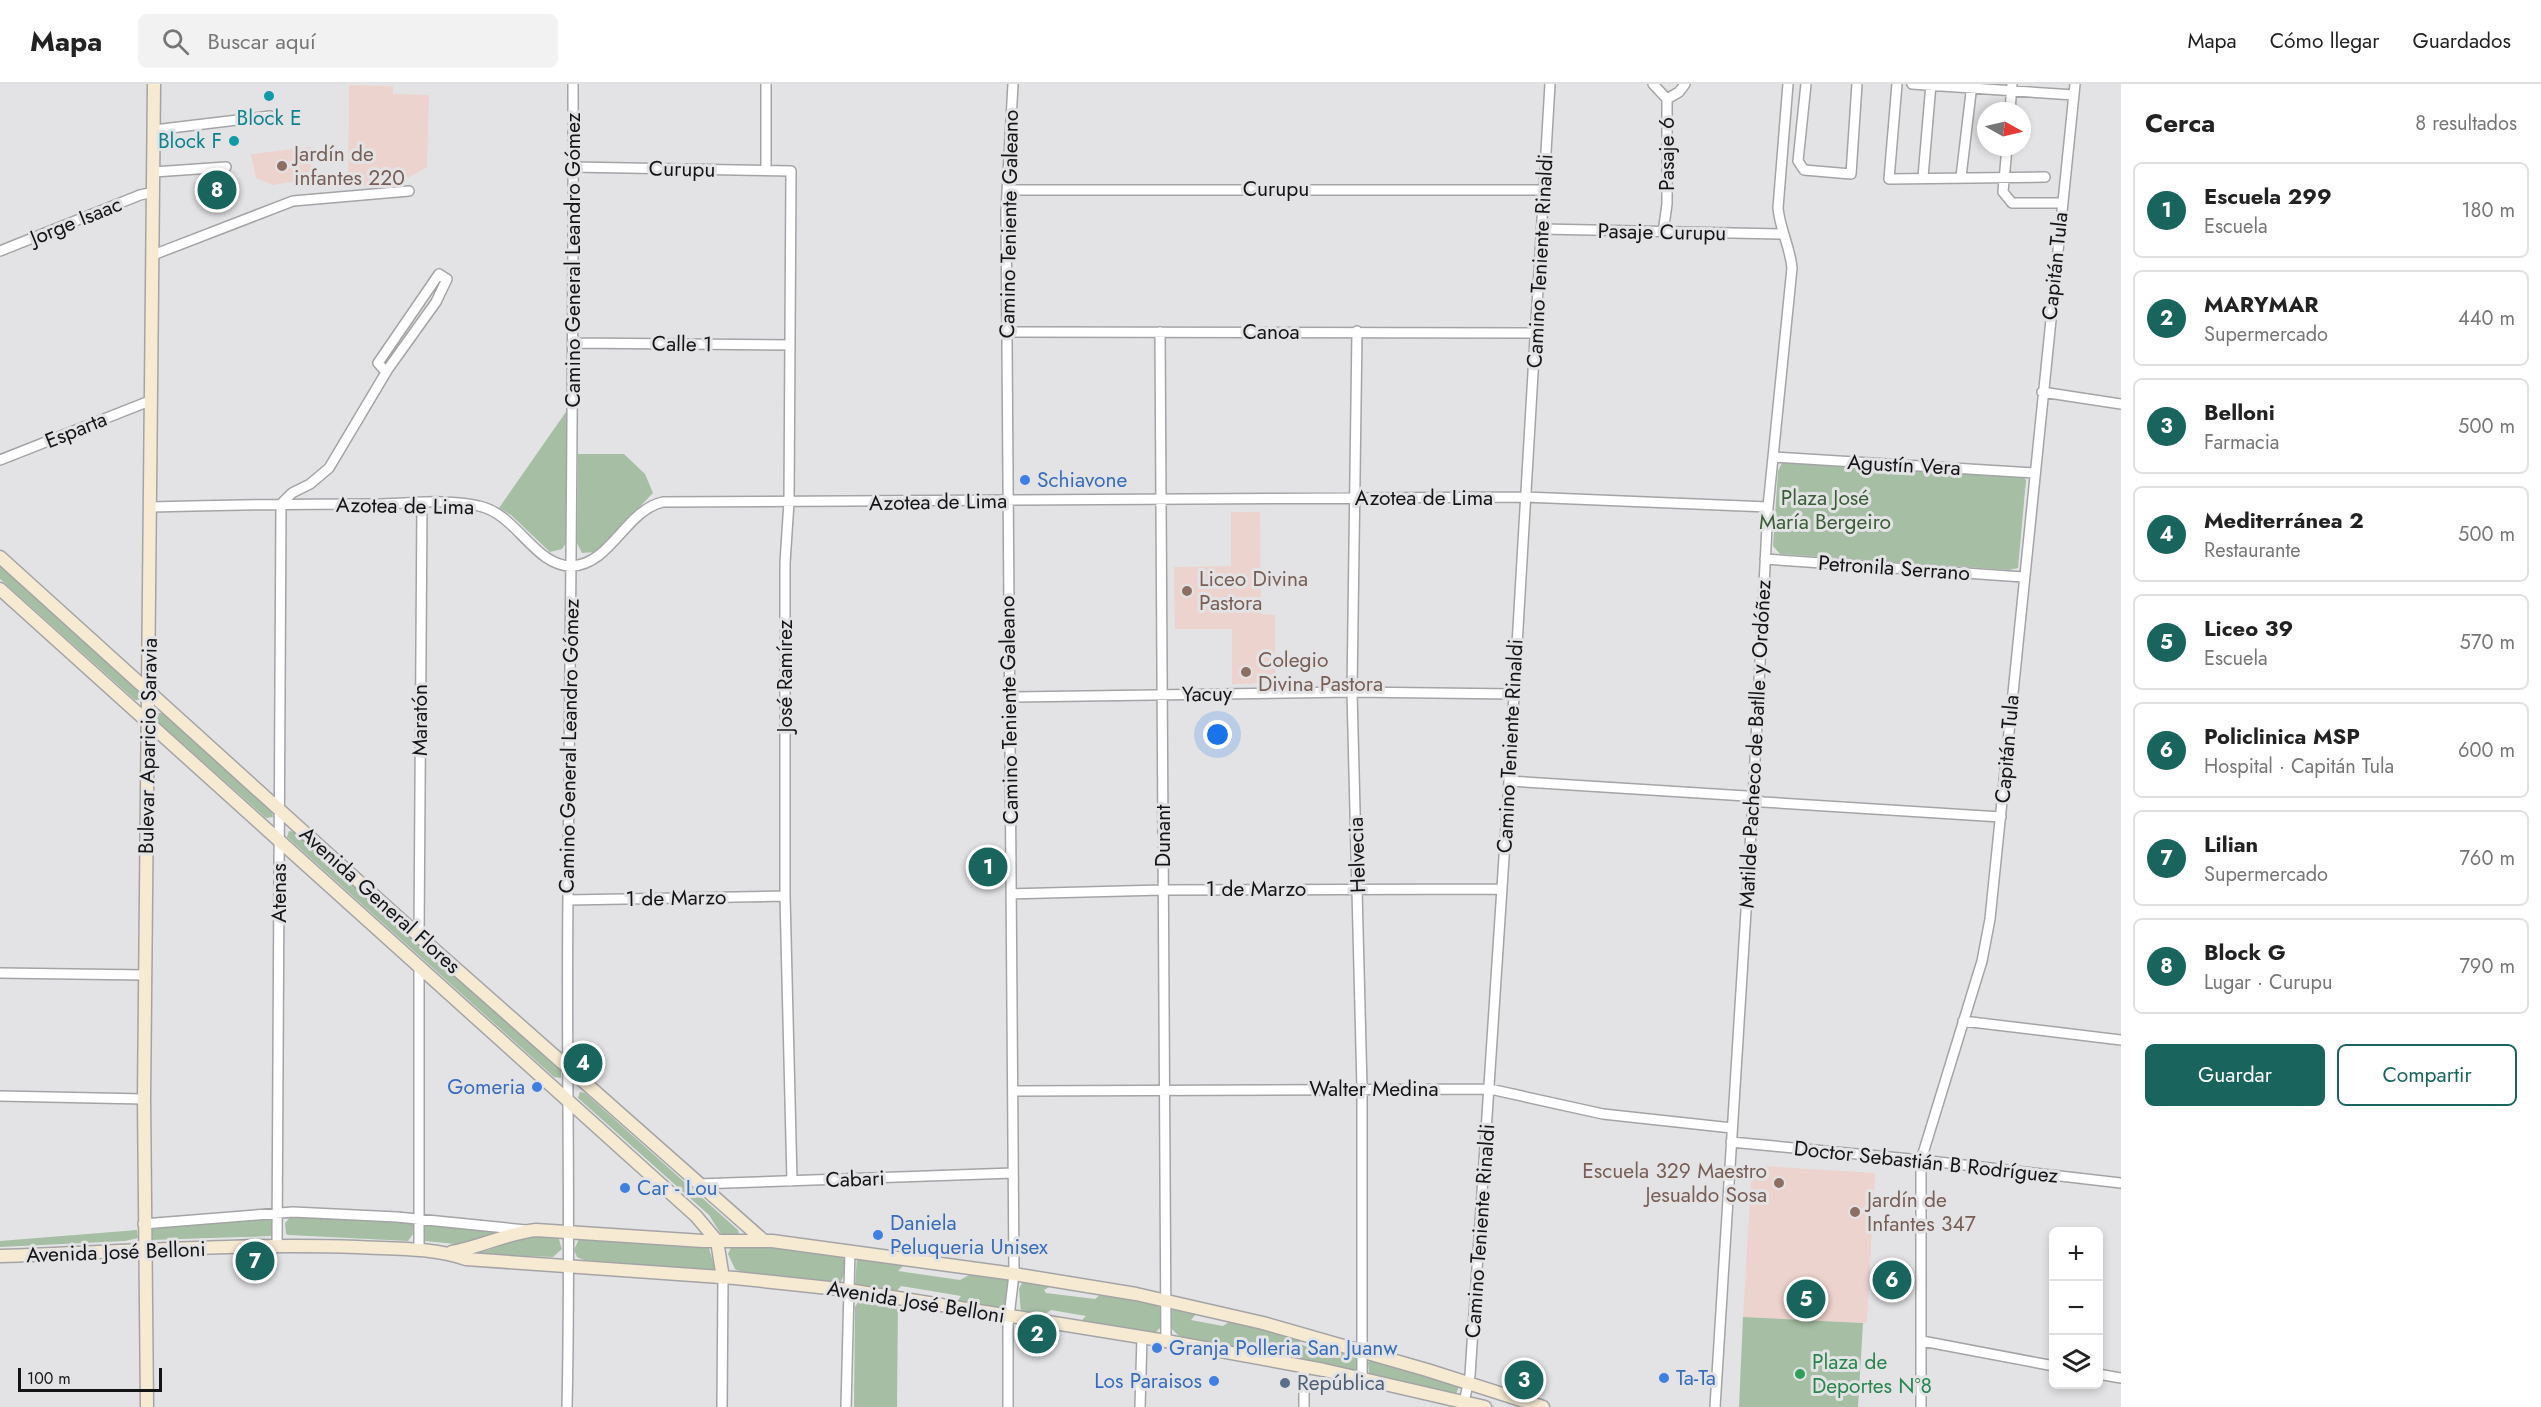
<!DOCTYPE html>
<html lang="es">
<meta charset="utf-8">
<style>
:root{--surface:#fff;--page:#f2f2f2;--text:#222;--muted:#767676;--line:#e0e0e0;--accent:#19655e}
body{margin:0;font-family:Jost,sans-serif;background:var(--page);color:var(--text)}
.controls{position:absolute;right:18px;bottom:18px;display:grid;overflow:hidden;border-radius:9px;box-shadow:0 3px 9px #0003}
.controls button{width:54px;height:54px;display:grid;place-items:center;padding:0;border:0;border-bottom:2px solid var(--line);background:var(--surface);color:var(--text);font:30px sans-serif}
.compass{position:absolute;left:1977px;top:18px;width:54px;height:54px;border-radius:50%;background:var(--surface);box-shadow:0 3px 9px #0003;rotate:98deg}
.scale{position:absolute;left:18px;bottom:15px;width:144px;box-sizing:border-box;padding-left:6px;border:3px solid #141415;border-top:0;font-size:16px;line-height:21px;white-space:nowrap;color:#141415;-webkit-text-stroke:4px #e3e3e6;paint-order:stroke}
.you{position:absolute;left:1218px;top:651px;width:21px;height:21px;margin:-15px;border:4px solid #fff;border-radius:50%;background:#1a73e8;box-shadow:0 0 0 9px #1a73e833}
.badge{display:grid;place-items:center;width:39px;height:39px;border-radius:50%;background:var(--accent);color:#fff;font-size:20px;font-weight:700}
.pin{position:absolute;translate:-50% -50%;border:3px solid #fff;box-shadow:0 2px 6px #0006}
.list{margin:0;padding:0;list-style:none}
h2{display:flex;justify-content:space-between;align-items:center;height:78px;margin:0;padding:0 24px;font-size:26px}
h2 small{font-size:20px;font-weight:400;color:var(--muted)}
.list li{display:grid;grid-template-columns:39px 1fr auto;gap:18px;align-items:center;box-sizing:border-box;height:96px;margin:0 12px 12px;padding:0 12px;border:2px solid var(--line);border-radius:9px}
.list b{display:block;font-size:22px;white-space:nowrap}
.list p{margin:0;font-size:20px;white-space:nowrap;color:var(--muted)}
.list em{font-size:20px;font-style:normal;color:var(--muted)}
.actions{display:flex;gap:12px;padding:18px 24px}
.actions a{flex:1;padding:14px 0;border:2px solid var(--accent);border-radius:9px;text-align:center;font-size:21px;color:var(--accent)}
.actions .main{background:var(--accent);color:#fff}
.icon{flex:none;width:33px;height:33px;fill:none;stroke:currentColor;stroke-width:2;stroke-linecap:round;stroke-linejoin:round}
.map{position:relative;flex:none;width:2121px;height:1323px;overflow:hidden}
header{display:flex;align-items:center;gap:36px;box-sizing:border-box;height:84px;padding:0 30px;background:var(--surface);border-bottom:2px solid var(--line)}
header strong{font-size:28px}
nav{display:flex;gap:33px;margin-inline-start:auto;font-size:21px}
.search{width:420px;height:54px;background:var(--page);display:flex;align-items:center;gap:15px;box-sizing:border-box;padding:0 21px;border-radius:9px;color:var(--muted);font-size:22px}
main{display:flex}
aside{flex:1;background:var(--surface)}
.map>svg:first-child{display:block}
.education{fill:#edd3cd}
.green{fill:#a6bea3}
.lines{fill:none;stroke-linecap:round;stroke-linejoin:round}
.street-casing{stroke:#a4a4a7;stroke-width:12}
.secondary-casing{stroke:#a4a4a7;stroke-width:15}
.street{stroke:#fff;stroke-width:9}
.secondary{stroke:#f7ead3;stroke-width:12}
.culture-dot{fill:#0f9aa8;stroke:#e3e3e6;stroke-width:2}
.education-dot{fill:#8d6e63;stroke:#e3e3e6;stroke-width:2}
.shop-dot{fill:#3f7fe0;stroke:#e3e3e6;stroke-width:2}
.leisure-dot{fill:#2e9e5b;stroke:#e3e3e6;stroke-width:2}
.service-dot{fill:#5c6f8a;stroke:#e3e3e6;stroke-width:2}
.labels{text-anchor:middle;stroke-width:6;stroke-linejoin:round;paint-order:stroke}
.culture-label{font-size:21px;fill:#0d838f;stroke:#e3e3e6}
.education-label{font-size:21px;fill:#785e54;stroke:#e3e3e6;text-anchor:start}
.street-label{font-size:21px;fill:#141415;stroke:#e3e3e6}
.shop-label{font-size:21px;fill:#366cbe;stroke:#e3e3e6;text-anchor:start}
.park-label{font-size:21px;fill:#395d35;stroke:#e3e3e6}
.leisure-label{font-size:21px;fill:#27864d;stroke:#e3e3e6;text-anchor:start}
.service-label{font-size:21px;fill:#4e5e75;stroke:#e3e3e6;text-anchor:start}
</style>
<header>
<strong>Mapa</strong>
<div class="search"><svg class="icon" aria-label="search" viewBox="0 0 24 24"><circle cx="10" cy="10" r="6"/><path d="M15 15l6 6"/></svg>Buscar aquí</div>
<nav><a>Mapa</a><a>Cómo llegar</a><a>Guardados</a></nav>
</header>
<main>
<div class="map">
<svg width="2121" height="1323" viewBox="0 0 2121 1323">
<rect width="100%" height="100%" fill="#e3e3e6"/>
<path class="education" d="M349,1l44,1v8l36,1 -2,72 -34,19h-45z
M311,63v32l-38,6 -17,-7 -5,-24z
M1231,428h29l1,102 14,1v68l-43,1v-55h-57l-1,-62 57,-1z
M1764,1082l111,7 -8,150 -124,-6 8,-136 4,-10z"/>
<path class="green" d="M568,325l-2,134 -4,6 -12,3 -39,-37 -12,-7z
M578,370h46l21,20 8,19 -58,59 -13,1 -5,-10z
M1788,377l236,17 2,2 -8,88 -9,2 -229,-16 -7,-8 5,-75 4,-8z
M0,482l139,126 2,8h-6l-135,-121z
M158,629h5l109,98 1,6 -7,1 -110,-98z
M289,747l6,1 266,239v7l-7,-1 -267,-240z
M580,1008l5,1 153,137 1,4h-18l-12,-19 -131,-117z
M296,1131l110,7 7,1 3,7 -8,11 -119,-6 -3,-1 -1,-11 5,-6z
M271,1134l3,4 -3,14 -120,4v-12z
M426,1139l75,6 -1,3 -35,13 -40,-4 -3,-6z
M137,1146l1,8 -13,3 -125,6v-6z
M521,1152h37l4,13 -9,8 -95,-3 31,-4z
M579,1155l129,6 7,23 -3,3 -128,-11 -7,-3 -3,-7z
M732,1161l65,3 5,4 23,3 3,-3 16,7 1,13 -4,10 -7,3 -92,-12 -7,-4 -7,-15z
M857,1173l48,7 -7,7 62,9 11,-6 36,5 2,4 -2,23 -5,4 -46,-7 5,-7 -60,-10 -6,7 -40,-7z
M1023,1197l30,4 -9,5 2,3 49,6 7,-6 50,9 11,8 -1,16 -8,8 -75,-11 7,-7 -35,-6 -10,7 -20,-4 -2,-24z
M861,1213l37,5 -1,105h-43l1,-100z
M1178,1224l20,4 -7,8 32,6 9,-6 72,18 -6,5 28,12 10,-6 19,5 5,5 -2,11 -3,2 -74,-14 7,-7 -31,-6 -10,5 -65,-11 -11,-11v-17z
M1743,1233l120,6 -5,84h-119z
M1372,1275l87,27 -4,11 -86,-22 -1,-13z"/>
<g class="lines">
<defs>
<path id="street" d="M1653,0l14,15
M1806,0l-8,77 6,9 47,4 6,-90
M1897,0l-8,95 156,-2
M1912,0l162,11
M2010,27l2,-27
M154,46l116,-14
M2007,63l-4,45 9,11h51
M573,83l218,4 -2,331 -4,61v333l7,285
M766,86v-86
M154,88l72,-5
M1923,93l8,-93
M1961,93l11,-93
M1009,106h535
M1542,145l241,5
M1663,149l4,-29v-105l12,-7 6,-8
M0,167l140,-56 14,-3
M153,171l140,-54 116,-10
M1357,247l-5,361 10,396v290
M1007,248l528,1
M1160,248l6,1009
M573,259l217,2
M2042,308l79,12
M1774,373l260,16
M0,376l152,-60
M151,423c74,-2 149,-3 223,-3 33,0 72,-6 105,2 38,8 56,61 93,60 39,-2 54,-56 91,-64l862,-5 243,10
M1765,475l258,18
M1009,613l343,-5 162,2
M1509,697l237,15 17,6 238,15
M1011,810l152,-4 339,-1
M568,816l217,-4
M419,852l3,-433
M0,889l145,2
M1963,937l158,19
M1013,1007l477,-2 113,25 129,14
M0,1012l144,3
M1731,1058l190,18 200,23
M697,1100l316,-11
M143,1140l150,-12 104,5 129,13
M277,1163l4,-743 11,-11 18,-9 19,-16 59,-99 48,-67 11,-23 -8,-5 -61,89 8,9
M419,1166v-282
M1922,1257l132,25
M2098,1290l23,4
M567,1323c4,-171 -1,-341 1,-512 2,-270 6,-541 5,-811
M722,1323l1,-129
M846,1323l4,-156
M1008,1323v-82l6,-51 -8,-1063 7,-127
M1140,1323l2,-70
M1304,1323v-40
M1463,1323l7,-32 39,-594 41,-697
M1715,1323l38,-608 15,-292 24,-239c-2,-22 -12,-38 -14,-60l10,-124
M1921,1323v-247l61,-199 8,-42 85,-835"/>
<path id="secondary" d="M0,473l419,379 344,304
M0,505l696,627 21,25 6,37
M452,1168c29,-5 55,-19 84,-22l167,11h69l242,33 122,20 127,29 164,47 116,37
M0,1172c119,-4 239,-13 357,-9 36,2 74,0 109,12l269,19 113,12 318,51 158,29 161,37
M147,1323l-3,-308 10,-1015"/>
</defs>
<use href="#street" class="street-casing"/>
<use href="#secondary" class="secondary-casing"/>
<use href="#street" class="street"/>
<use href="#secondary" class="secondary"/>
</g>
<g class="culture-dot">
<circle cx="269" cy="12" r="6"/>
<circle cx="234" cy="57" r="6"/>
</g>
<g class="education-dot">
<circle cx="282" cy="82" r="6"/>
<circle cx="1187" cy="507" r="6"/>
<circle cx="1246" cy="588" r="6"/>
<circle cx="1779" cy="1099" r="6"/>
<circle cx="1855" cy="1128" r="6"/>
</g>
<g class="shop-dot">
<circle cx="1025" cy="396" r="6"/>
<circle cx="537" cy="1003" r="6"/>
<circle cx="625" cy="1104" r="6"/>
<circle cx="878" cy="1151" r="6"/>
<circle cx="1157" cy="1264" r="6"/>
<circle cx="1664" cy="1294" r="6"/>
<circle cx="1214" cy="1297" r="6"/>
</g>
<circle class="leisure-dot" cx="1800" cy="1290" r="6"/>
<circle class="service-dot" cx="1285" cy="1299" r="6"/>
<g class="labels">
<g class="culture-label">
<text x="269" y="41">Block E</text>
<text x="222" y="64" text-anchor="end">Block F</text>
</g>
<g class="education-label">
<text x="294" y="77">Jardín de<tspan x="294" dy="24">infantes 220</tspan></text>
<text x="1199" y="502">Liceo Divina<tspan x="1199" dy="24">Pastora</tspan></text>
<text x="1258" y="583">Colegio<tspan x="1258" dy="24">Divina Pastora</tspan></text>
<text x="1767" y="1094" text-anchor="end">Escuela 329 Maestro<tspan x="1767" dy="24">Jesualdo Sosa</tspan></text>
<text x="1867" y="1123">Jardín de<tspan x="1867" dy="24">Infantes 347</tspan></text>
</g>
<g class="street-label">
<text transform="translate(1667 70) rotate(-90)" y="7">Pasaje 6</text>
<text transform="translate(682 85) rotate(1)" y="7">Curupu</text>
<text x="1276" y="112">Curupu</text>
<text transform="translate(76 137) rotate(-22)" y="7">Jorge Isaac</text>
<text transform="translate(1009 140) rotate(-89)" y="7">Camino Teniente Galeano</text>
<text transform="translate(1662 148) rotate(1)" y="7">Pasaje Curupu</text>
<text transform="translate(573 176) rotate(-90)" y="7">Camino General Leandro Gómez</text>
<text transform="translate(1540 177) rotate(-87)" y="7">Camino Teniente Rinaldi</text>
<text transform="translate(2055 182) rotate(-84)" y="7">Capitán Tula</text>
<text x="1271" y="255">Canoa</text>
<text transform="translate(682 260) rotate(1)" y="7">Calle 1</text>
<text transform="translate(76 346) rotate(-22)" y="7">Esparta</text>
<text transform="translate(1904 381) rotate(3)" y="7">Agustín Vera</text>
<text x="1424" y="421">Azotea de Lima</text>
<text transform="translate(938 418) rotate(-1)" y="7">Azotea de Lima</text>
<text transform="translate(405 422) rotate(1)" y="7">Azotea de Lima</text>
<text transform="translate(1894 484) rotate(4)" y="7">Petronila Serrano</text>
<text transform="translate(785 592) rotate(-90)" y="7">José Ramírez</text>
<text transform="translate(1207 610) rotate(-1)" y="7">Yacuy</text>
<text transform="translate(1009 626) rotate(-91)" y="7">Camino Teniente Galeano</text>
<text transform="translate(420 636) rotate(-90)" y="7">Maratón</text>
<text transform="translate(1755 660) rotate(-87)" y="7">Matilde Pacheco de Batlle y Ordóñez</text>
<text transform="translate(148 662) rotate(-89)" y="7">Bulevar Aparicio Saravia</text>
<text transform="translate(569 662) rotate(-89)" y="7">Camino General Leandro Gómez</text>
<text transform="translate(1510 662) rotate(-87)" y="7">Camino Teniente Rinaldi</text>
<text transform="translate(2007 665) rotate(-85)" y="7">Capitán Tula</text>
<text transform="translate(1163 752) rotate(-90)" y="7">Dunant</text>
<text transform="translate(1357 771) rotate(-92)" y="7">Helvecia</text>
<text x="1256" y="812">1 de Marzo</text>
<text transform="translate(279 809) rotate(-90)" y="7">Atenas</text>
<text transform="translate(676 814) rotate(-1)" y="7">1 de Marzo</text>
<text transform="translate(380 816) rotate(42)" y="7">Avenida General Flores</text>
<text x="1374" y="1012">Walter Medina</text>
<text transform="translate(1926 1078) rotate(6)" y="7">Doctor Sebastián B Rodríguez</text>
<text transform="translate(855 1095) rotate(-2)" y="7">Cabari</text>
<text transform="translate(1480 1147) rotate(-86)" y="7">Camino Teniente Rinaldi</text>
<text transform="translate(116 1168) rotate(-2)" y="7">Avenida José Belloni</text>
<text transform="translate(916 1218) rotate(9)" y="7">Avenida José Belloni</text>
</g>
<g class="shop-label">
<text x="1037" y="403">Schiavone</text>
<text x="525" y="1010" text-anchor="end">Gomeria</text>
<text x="637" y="1111">Car - Lou</text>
<text x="890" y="1146">Daniela<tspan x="890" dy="24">Peluqueria Unisex</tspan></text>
<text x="1169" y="1271">Granja Polleria San Juanw</text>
<text x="1676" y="1301">Ta-Ta</text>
<text x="1202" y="1304" text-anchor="end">Los Paraisos</text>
</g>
<g class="park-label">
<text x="1825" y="421">Plaza José<tspan x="1825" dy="24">María Bergeiro</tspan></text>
</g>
<g class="leisure-label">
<text x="1812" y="1285">Plaza de<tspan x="1812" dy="24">Deportes N°8</tspan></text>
</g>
<g class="service-label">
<text x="1297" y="1306">República</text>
</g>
</g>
</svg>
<div class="controls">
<button>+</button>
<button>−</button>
<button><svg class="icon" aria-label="layers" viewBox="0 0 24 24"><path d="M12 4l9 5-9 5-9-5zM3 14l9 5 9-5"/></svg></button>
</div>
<svg class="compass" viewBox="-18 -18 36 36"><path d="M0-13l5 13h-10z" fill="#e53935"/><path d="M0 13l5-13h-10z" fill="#767676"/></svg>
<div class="scale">100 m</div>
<div class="you"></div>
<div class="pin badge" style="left:988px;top:783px">1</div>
<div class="pin badge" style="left:1037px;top:1250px">2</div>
<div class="pin badge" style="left:1524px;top:1296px">3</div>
<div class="pin badge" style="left:583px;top:979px">4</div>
<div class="pin badge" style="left:1806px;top:1215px">5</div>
<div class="pin badge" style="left:1892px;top:1196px">6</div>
<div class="pin badge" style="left:255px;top:1177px">7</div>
<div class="pin badge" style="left:217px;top:106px">8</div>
</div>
<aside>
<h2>Cerca<small>8 resultados</small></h2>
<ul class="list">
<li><span class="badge">1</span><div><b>Escuela 299</b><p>Escuela</p></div><em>180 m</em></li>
<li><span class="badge">2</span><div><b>MARYMAR</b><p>Supermercado</p></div><em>440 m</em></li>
<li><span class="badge">3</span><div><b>Belloni</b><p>Farmacia</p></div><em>500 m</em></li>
<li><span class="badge">4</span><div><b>Mediterránea 2</b><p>Restaurante</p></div><em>500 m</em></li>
<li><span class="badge">5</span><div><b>Liceo 39</b><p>Escuela</p></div><em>570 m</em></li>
<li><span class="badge">6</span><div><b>Policlinica MSP</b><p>Hospital · Capitán Tula</p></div><em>600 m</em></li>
<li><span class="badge">7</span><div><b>Lilian</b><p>Supermercado</p></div><em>760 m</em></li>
<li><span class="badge">8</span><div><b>Block G</b><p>Lugar · Curupu</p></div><em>790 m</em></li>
</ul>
<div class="actions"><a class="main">Guardar</a><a>Compartir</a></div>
</aside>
</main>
